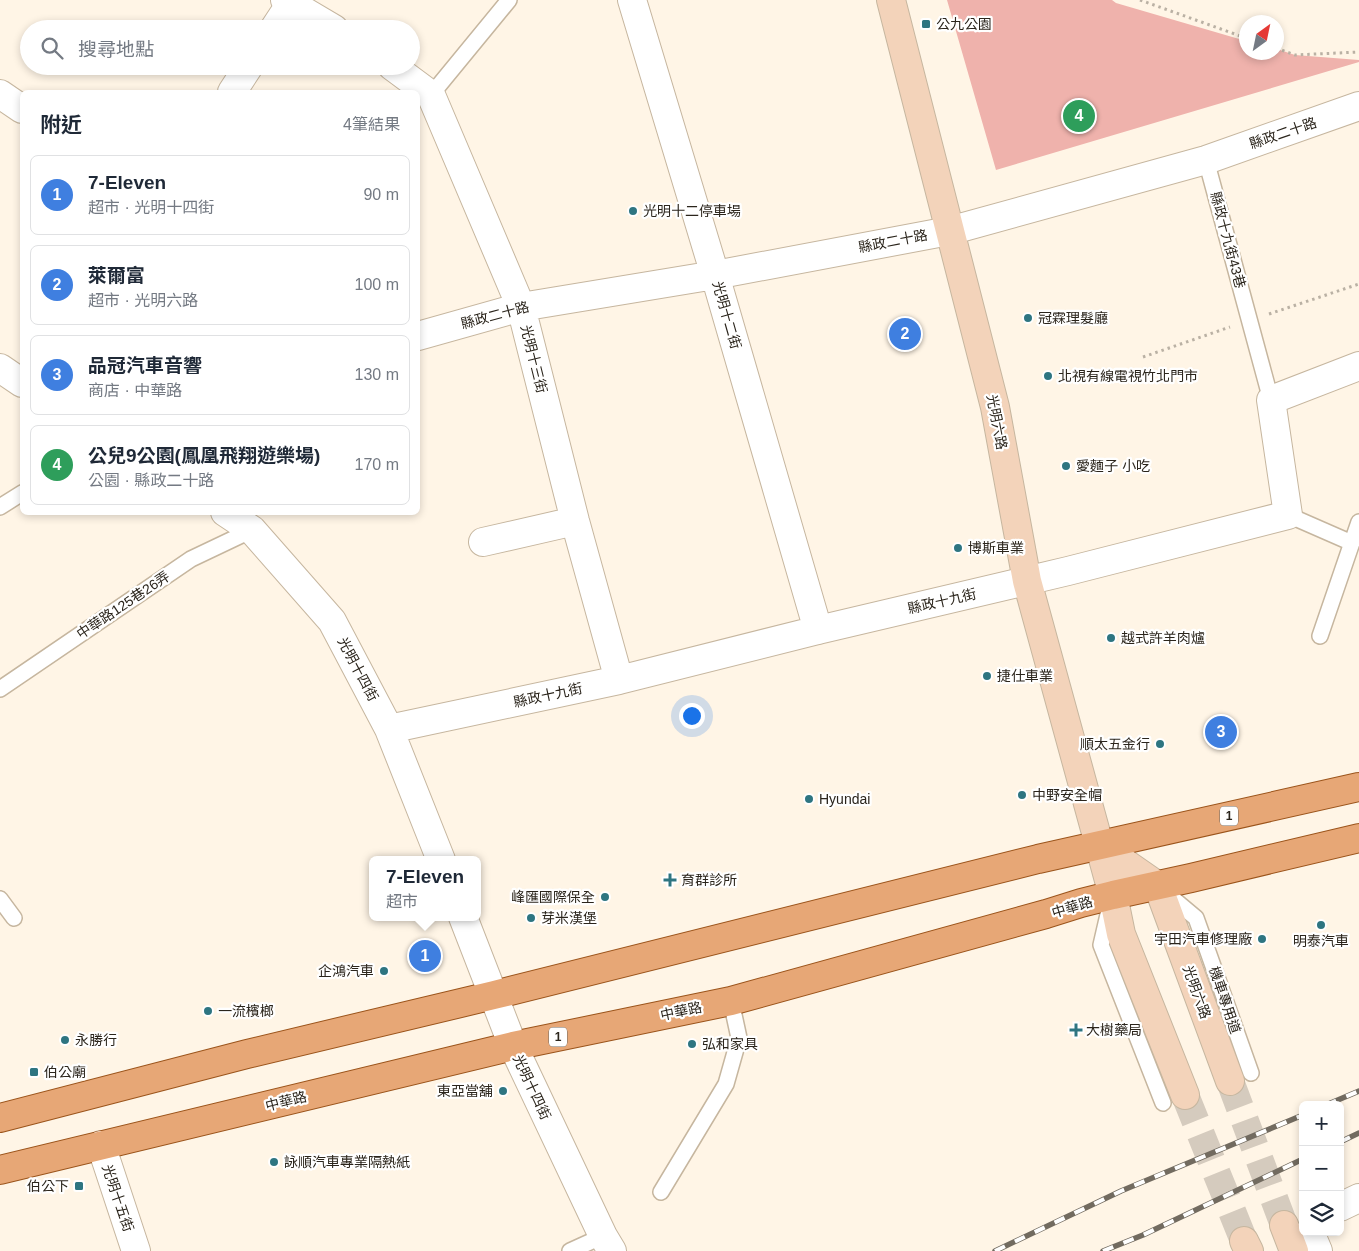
<!DOCTYPE html>
<html lang="zh-TW">
<meta charset="utf-8">
<style>
:root{--surface:#fff;--page:#f2f2f3;--text:#1f2937;--muted:#747a83;--line:#e0e1e3;--accent:#7c3aed}
body{margin:0;font-family:Arial,"Noto Sans TC",sans-serif;background:var(--page);color:var(--text)}
.controls{position:absolute;right:15px;bottom:15px;display:grid;overflow:hidden;border-radius:8px;box-shadow:0 2px 8px #0003}
.controls button{width:45px;height:45px;display:grid;place-items:center;padding:0;border:0;border-bottom:1px solid var(--line);background:var(--surface);color:var(--text);font:25px sans-serif}
.compass{position:absolute;left:1239px;top:15px;width:45px;height:45px;border-radius:50%;background:var(--surface);box-shadow:0 2px 8px #0003;rotate:33deg}
.you{position:absolute;left:691px;top:715px;width:18px;height:18px;margin:-12px;border:4px solid #fff;border-radius:50%;background:#1a73e8;box-shadow:0 0 0 8px #1a73e833}
.badge{display:grid;place-items:center;width:32px;height:32px;border-radius:50%;background:var(--accent);color:#fff;font-size:16px;font-weight:700}
.pin{position:absolute;translate:-50% -50%;border:2px solid #fff;box-shadow:0 1px 5px #0006}
.popup{position:absolute;left:369px;top:856px;width:112px;height:65px;box-sizing:border-box;display:grid;place-content:center;border-radius:8px;background:var(--surface);filter:drop-shadow(0 1px 4px #0005);font-size:16px;white-space:nowrap;color:var(--muted)}
.popup b{font-size:19px;color:var(--text)}
.popup::after{content:'';position:absolute;left:50%;top:100%;margin-left:-10px;border:10px solid transparent;border-top-color:var(--surface)}
.list{margin:0;padding:0;list-style:none}
h2{display:flex;justify-content:space-between;align-items:center;height:65px;margin:0;padding:0 20px;font-size:21px}
h2 small{font-size:16px;font-weight:400;color:var(--muted)}
.list li{display:grid;grid-template-columns:32px 1fr auto;gap:15px;align-items:center;box-sizing:border-box;height:80px;margin:0 10px 10px;padding:0 10px;border:1px solid var(--line);border-radius:8px}
.list b{display:block;font-size:19px;white-space:nowrap}
.list p{margin:0;font-size:16px;white-space:nowrap;color:var(--muted)}
.list em{font-size:16px;font-style:normal;color:var(--muted)}
.icon{flex:none;width:28px;height:28px;fill:none;stroke:currentColor;stroke-width:2;stroke-linecap:round;stroke-linejoin:round}
.map{position:relative;flex:none;width:1359px;height:1251px;overflow:hidden}
.search{position:absolute;background:var(--surface);box-shadow:0 2px 8px #0003;left:20px;top:20px;width:400px;height:55px;display:flex;align-items:center;gap:12px;box-sizing:border-box;padding:0 18px;border-radius:28px;color:var(--muted);font-size:19px}
.panel{position:absolute;background:var(--surface);box-shadow:0 2px 8px #0003;left:20px;top:90px;width:400px;height:425px;border-radius:8px}
.map>svg:first-child{display:block}
.green{fill:#efb2ac}
.lines{fill:none;stroke-linecap:round;stroke-linejoin:round}
.secondary-tunnel{stroke:#d5cbbe;stroke-width:28;stroke-dasharray:28 14;stroke-linecap:butt}
.lane-casing{stroke:#c6b69f;stroke-width:18}
.street-casing{stroke:#c6b69f;stroke-width:30}
.secondary-casing{stroke:#c6b69f;stroke-width:30}
.primary-casing{stroke:#9b541b;stroke-width:30}
.path{stroke:#bab1a4;stroke-width:3;stroke-dasharray:2.5 4;stroke-linecap:butt}
.lane{stroke:#fff;stroke-width:15}
.street{stroke:#fff;stroke-width:28}
.secondary{stroke:#f3d3ba;stroke-width:28}
.primary{stroke:#e7a776;stroke-width:28}
.rail-casing{stroke:#726b60;stroke-width:5.5}
.rail{stroke:#fff;stroke-width:4;stroke-dasharray:11;stroke-linecap:butt}
.poi-dot{fill:#2e7581;stroke:#fff;stroke-width:2}
.labels{text-anchor:middle;stroke-width:4.5;stroke-linejoin:round;paint-order:stroke}
.shield{fill:#fff;stroke:#6b6660;stroke-width:1}
.shield-label{font-size:12px;font-weight:bold;fill:#2b251c}
.poi-label{font-size:14px;fill:#2b251c;stroke:#fff;text-anchor:start}
.street-label{font-size:14px;fill:#2b251c;stroke:#fff}
</style>
<div class="map">
<svg width="1359" height="1251" viewBox="0 0 1359 1251">
<rect width="100%" height="100%" fill="#fff5e6"/>
<path class="green" d="M947,0h165l4,3 130,38v11h30l1,-3 18,6 64,5v2l-363,108z"/>
<g class="lines">
<path class="secondary-tunnel" d="M1230,1081l54,144
M1185,1095l59,146"/>
<defs>
<path id="lane" d="M431,95l78,-95
M1206,160l65,240
M0,507l22,-14
M1288,515l64,28
M1320,636l39,-114
M0,689l191,-130 61,-29
M1165,892l31,26 55,155
M0,899l14,19
M1110,906l-9,39 62,158
M661,1192l65,-108 13,-46 -8,-37
M570,1251l33,-15"/>
<path id="street" d="M285,0l49,29
M632,0l83,275 103,355
M274,29l19,-29
M392,66l39,29 90,212 54,214 44,159
M232,92l17,-26
M0,94l22,15
M418,336l103,-29 194,-32 234,-44 257,-71 153,-54
M0,368l22,15
M225,512l27,18 80,91 57,108 52,131
M483,542l92,-21
M389,729l230,-49 199,-50 250,-59 220,-56 -17,-115 88,-34
M463,917l50,129 90,190 9,15
M101,1145l35,106
M1340,1207l19,-9
M1310,1232l8,19"/>
<path id="secondary" d="M891,0l104,407 32,174 86,314 8,39 64,161
M1099,845l59,41 72,195
M1284,1225l10,26
M1244,1241l5,10"/>
<path id="primary" d="M0,1118l247,-64 247,-59 544,-136 321,-72
M0,1170l513,-124 218,-45 315,-87 35,-11 32,-8 78,-17 168,-40"/>
</defs>
<use href="#lane" class="lane-casing"/>
<use href="#street" class="street-casing"/>
<use href="#secondary" class="secondary-casing"/>
<use href="#primary" class="primary-casing"/>
<path class="path" d="M1140,0l106,38
M1276,48l19,7 64,-3
M1269,314l90,-30
M1143,357l87,-30"/>
<use href="#lane" class="lane"/>
<use href="#street" class="street"/>
<use href="#secondary" class="secondary"/>
<use href="#primary" class="primary"/>
<defs>
<path id="rail" d="M1326,1105l33,-14
M1340,1142l19,-9
M995,1251l126,-60 182,-76
M1103,1251l40,-16 160,-76"/>
</defs>
<use href="#rail" class="rail-casing"/>
<use href="#rail" class="rail"/>
</g>
<g class="poi-dot">
<rect x="921" y="19" width="10" height="10" rx="2.5"/>
<circle cx="633" cy="211" r="5"/>
<circle cx="1028" cy="318" r="5"/>
<circle cx="1048" cy="376" r="5"/>
<circle cx="1066" cy="466" r="5"/>
<circle cx="958" cy="548" r="5"/>
<circle cx="1111" cy="638" r="5"/>
<circle cx="987" cy="676" r="5"/>
<circle cx="1160" cy="744" r="5"/>
<circle cx="1022" cy="795" r="5"/>
<circle cx="809" cy="799" r="5"/>
<path d="M667.5 872.5h5v5h5v5h-5v5h-5v-5h-5v-5h5z"/>
<circle cx="605" cy="897" r="5"/>
<circle cx="531" cy="918" r="5"/>
<circle cx="1321" cy="925" r="5"/>
<circle cx="1262" cy="939" r="5"/>
<circle cx="384" cy="971" r="5"/>
<circle cx="208" cy="1011" r="5"/>
<path d="M1073.5 1022.5h5v5h5v5h-5v5h-5v-5h-5v-5h5z"/>
<circle cx="65" cy="1040" r="5"/>
<circle cx="692" cy="1044" r="5"/>
<rect x="29" y="1067" width="10" height="10" rx="2.5"/>
<circle cx="503" cy="1091" r="5"/>
<circle cx="274" cy="1162" r="5"/>
<rect x="74" y="1181" width="10" height="10" rx="2.5"/>
</g>
<g class="labels">
<g class="shield">
<rect x="1220" y="806.5" width="18" height="19" rx="4"/>
<rect x="549" y="1027.5" width="18" height="19" rx="4"/>
</g>
<g class="shield-label">
<text x="1229" y="820">1</text>
<text x="558" y="1041">1</text>
</g>
<g class="poi-label">
<text x="936" y="29">公九公園</text>
<text x="643" y="216">光明十二停車場</text>
<text x="1038" y="323">冠霖理髮廳</text>
<text x="1058" y="381">北視有線電視竹北門市</text>
<text x="1076" y="471">愛麵子 小吃</text>
<text x="968" y="553">博斯車業</text>
<text x="1121" y="643">越式許羊肉爐</text>
<text x="997" y="681">捷仕車業</text>
<text x="1150" y="749" text-anchor="end">順太五金行</text>
<text x="1032" y="800">中野安全帽</text>
<text x="819" y="804">Hyundai</text>
<text x="681" y="885">育群診所</text>
<text x="595" y="902" text-anchor="end">峰匯國際保全</text>
<text x="541" y="923">芽米漢堡</text>
<text x="1252" y="944" text-anchor="end">宇田汽車修理廠</text>
<text x="1321" y="946" text-anchor="middle">明泰汽車</text>
<text x="374" y="976" text-anchor="end">企鴻汽車</text>
<text x="218" y="1016">一流檳榔</text>
<text x="1086" y="1035">大樹藥局</text>
<text x="75" y="1045">永勝行</text>
<text x="702" y="1049">弘和家具</text>
<text x="44" y="1077">伯公廟</text>
<text x="493" y="1096" text-anchor="end">東亞當舖</text>
<text x="284" y="1167">詠順汽車專業隔熱紙</text>
<text x="69" y="1191" text-anchor="end">伯公下</text>
</g>
<g class="street-label">
<text transform="translate(1283 133) rotate(-19)" y="5">縣政二十路</text>
<text transform="translate(1228 240) rotate(75)" y="5">縣政十九街43巷</text>
<text transform="translate(893 241) rotate(-11)" y="5">縣政二十路</text>
<text transform="translate(495 315) rotate(-15)" y="5">縣政二十路</text>
<text transform="translate(727 315) rotate(74)" y="5">光明十二街</text>
<text transform="translate(534 359) rotate(76)" y="5">光明十三街</text>
<text transform="translate(997 422) rotate(79)" y="5">光明六路</text>
<text transform="translate(942 601) rotate(-13)" y="5">縣政十九街</text>
<text transform="translate(123 605) rotate(-34)" y="5">中華路125巷26弄</text>
<text transform="translate(358 669) rotate(62)" y="5">光明十四街</text>
<text transform="translate(548 695) rotate(-12)" y="5">縣政十九街</text>
<text transform="translate(1072 907) rotate(-17)" y="5">中華路</text>
<text transform="translate(1197 992) rotate(70)" y="5">光明六路</text>
<text transform="translate(1225 1000) rotate(71)" y="5">機車專用道</text>
<text transform="translate(681 1011) rotate(-12)" y="5">中華路</text>
<text transform="translate(532 1087) rotate(65)" y="5">光明十四街</text>
<text transform="translate(286 1101) rotate(-14)" y="5">中華路</text>
<text transform="translate(118 1198) rotate(71)" y="5">光明十五街</text>
</g>
</g>
</svg>
<div class="controls">
<button>+</button>
<button>−</button>
<button><svg class="icon" aria-label="layers" viewBox="0 0 24 24"><path d="M12 4l9 5-9 5-9-5zM3 14l9 5 9-5"/></svg></button>
</div>
<svg class="compass" viewBox="-18 -18 36 36"><path d="M0-13l5 13h-10z" fill="#e53935"/><path d="M0 13l5-13h-10z" fill="#747a83"/></svg>
<div class="you"></div>
<div class="pin badge" style="left:425px;top:956px;background:#3f7fe0">1</div>
<div class="popup"><b>7-Eleven</b>超市</div>
<div class="pin badge" style="left:905px;top:334px;background:#3f7fe0">2</div>
<div class="pin badge" style="left:1221px;top:732px;background:#3f7fe0">3</div>
<div class="pin badge" style="left:1079px;top:116px;background:#2e9e5b">4</div>
<div class="search"><svg class="icon" aria-label="search" viewBox="0 0 24 24"><circle cx="10" cy="10" r="6"/><path d="M15 15l6 6"/></svg>搜尋地點</div>
<section class="panel">
<h2>附近<small>4筆結果</small></h2>
<ul class="list">
<li><span class="badge" style="background:#3f7fe0">1</span><div><b>7-Eleven</b><p>超市 · 光明十四街</p></div><em>90 m</em></li>
<li><span class="badge" style="background:#3f7fe0">2</span><div><b>萊爾富</b><p>超市 · 光明六路</p></div><em>100 m</em></li>
<li><span class="badge" style="background:#3f7fe0">3</span><div><b>品冠汽車音響</b><p>商店 · 中華路</p></div><em>130 m</em></li>
<li><span class="badge" style="background:#2e9e5b">4</span><div><b>公兒9公園(鳳凰飛翔遊樂場)</b><p>公園 · 縣政二十路</p></div><em>170 m</em></li>
</ul>
</section>
</div>
